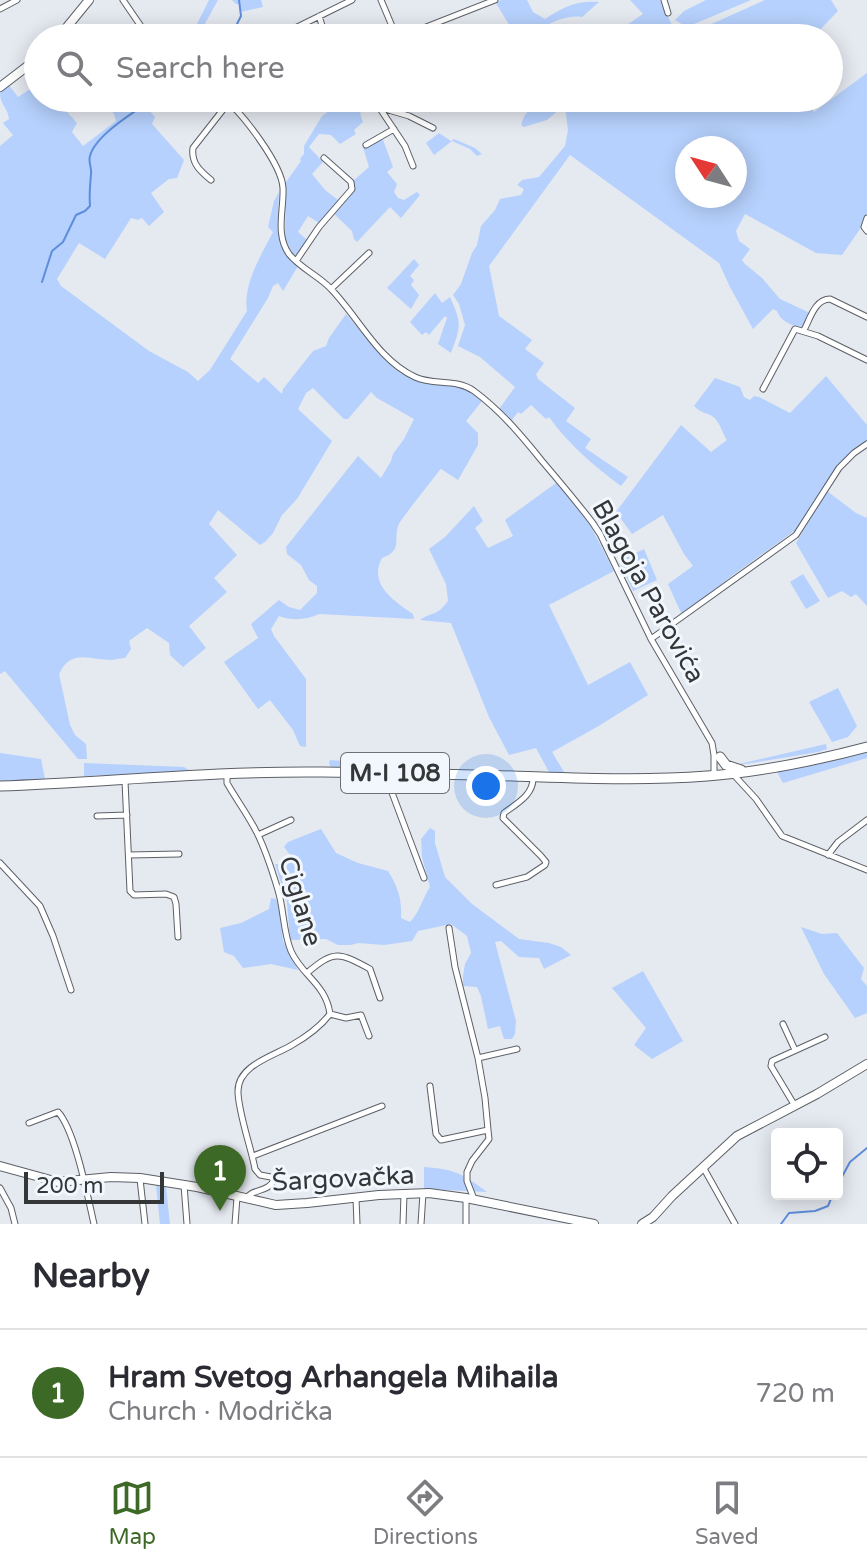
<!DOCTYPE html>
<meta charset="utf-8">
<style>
:root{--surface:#fff;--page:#f2f2f3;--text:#2b2b33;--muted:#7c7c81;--line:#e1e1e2;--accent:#3d6926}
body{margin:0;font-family:"Varela Round",sans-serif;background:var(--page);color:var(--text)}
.controls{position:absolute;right:24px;bottom:24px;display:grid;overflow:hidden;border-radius:8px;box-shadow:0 4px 20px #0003}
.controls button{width:72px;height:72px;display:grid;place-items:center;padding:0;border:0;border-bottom:2px solid var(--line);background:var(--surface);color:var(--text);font:40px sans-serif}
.compass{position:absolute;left:675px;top:136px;width:72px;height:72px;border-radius:50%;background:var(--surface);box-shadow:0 4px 20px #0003;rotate:306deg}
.scale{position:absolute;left:24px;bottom:20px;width:140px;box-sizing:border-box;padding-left:8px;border:4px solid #343638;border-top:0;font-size:22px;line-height:28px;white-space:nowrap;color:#343638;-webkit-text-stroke:6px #f2f7fe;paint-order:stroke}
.you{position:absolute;left:486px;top:786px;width:28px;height:28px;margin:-20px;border:6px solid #fff;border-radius:50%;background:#1a73e8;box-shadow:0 0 0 12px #1a73e833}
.badge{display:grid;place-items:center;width:52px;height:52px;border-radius:50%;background:var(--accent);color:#fff;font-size:26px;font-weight:700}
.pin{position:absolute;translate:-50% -66px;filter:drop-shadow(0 2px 4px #0008)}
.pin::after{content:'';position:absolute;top:42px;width:28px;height:24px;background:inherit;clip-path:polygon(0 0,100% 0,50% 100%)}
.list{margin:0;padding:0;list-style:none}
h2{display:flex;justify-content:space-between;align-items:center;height:104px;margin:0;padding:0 32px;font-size:34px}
h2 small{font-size:26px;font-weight:400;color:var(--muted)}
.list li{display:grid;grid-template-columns:52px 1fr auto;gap:24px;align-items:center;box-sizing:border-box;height:128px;padding:0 32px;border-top:2px solid var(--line)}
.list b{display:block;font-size:30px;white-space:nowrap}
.list p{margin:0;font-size:26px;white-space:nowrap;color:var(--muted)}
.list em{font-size:26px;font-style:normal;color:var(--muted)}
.icon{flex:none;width:44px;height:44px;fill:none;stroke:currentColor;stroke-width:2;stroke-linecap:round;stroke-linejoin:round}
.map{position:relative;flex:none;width:867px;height:1224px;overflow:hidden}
.search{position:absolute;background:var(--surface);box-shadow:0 4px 20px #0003;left:24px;right:24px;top:24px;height:88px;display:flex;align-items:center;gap:20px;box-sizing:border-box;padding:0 28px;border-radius:44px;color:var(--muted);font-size:30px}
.sheet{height:232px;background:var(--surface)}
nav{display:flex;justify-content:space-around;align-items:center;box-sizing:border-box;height:112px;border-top:2px solid var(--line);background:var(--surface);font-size:22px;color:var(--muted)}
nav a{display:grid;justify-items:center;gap:4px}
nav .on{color:var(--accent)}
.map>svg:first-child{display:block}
.green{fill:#b6d1fd;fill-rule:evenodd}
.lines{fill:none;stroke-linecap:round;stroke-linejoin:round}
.stream{stroke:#5e8eda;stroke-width:2}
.street-casing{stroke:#5c6066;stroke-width:7}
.secondary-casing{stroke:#5c6066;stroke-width:10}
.primary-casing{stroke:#5c6066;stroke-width:11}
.street{stroke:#fff;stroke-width:5}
.secondary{stroke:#fff;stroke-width:8}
.primary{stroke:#fff;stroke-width:9}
.labels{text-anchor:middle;stroke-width:6;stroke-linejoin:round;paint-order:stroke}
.shield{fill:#f2f7fe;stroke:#6d7073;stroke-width:2}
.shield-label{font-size:24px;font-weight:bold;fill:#343638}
.street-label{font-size:26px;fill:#343638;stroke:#f2f7fe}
</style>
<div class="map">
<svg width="867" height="1224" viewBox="0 0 867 1224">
<rect width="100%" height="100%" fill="#e5e9f0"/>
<path class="green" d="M209,0h9l-21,38h-7z
M232,0h29l2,7 -23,5 -1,-8h-3z
M501,0h26l6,12 12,7c18,-12 31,-19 54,-17l-17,15c-15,-3 -42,8 -49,21h-16l-21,-35z
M630,0h30l13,27 14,8 78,-35h66l7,11 -26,27h-204l35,-24z
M706,0h45l-64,27 -12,-7 9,-9z
M867,73v141l-7,15 -18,26 -26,-2 -71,-39 -9,17 3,10 11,8 -8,11 3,4 17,14 18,21 30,14 -7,14c-10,0 -23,-6 -26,-16l-4,-2 -20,20 -23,-42 -11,-24 -149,-108 -81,111 10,50 33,24 -7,9 19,14 -8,11 2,5 37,29 -9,13 25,18 -6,9 43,29 -7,9c-27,-20 -52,-41 -72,-69l-3,2 -15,-14 -10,9 -3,-2 -6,8 -13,-11 16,-22 -35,-30 -22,-11 7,-21 -6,-21 -6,-9 8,-11 11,-31 5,-8 4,-19 14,-16 5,-11 21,-4 3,-6 -7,-4 5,-5 17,-3 26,-31 3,-16 -3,-23 -4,1 -14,12 -23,7 -3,-2c3,-13 12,-20 25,-24l-4,-3h262l10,14zM687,148h48v48h-48z
M38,84v14h17l22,25 -5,9 11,14 33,-25 -2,-7 -12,-16h58l-13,10 8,9 -3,7 32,36 -7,18 -8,1 -18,14 13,19 -15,14 -7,-8 -4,2 -7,-2 -26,41 -26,-16 -22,36 4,7 88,65 39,21 10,9 12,-11 37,-59c-4,-27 14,-56 26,-79l-5,-5 6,-26 5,-9c-1,29 -5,53 19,74l-15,25 -5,-8 -5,3 -5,12 -38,61 28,24 6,-6 18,17 1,-5 30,-38 13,-5 3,-8 17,-24c20,23 39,52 67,65 10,5 19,4 30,4 15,0 28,9 39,18l-16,20 12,12v12l-20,35 -17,-11 -2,2c-13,17 -27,34 -39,51 -9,15 5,28 -18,36 -14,26 12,43 31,56l1,5 -95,-5c-13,6 -26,7 -40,2l-8,13 3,7 32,43v68l-6,-1 -7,-16 -23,-30 -12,9 -34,-47 34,-24 -7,-14 28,-24 10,7 11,3 17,-17v-7l-8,-6 -8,-15 -14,-11 -1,-7 72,-91 23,22 10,-17 2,-7 11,-15 10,-20 -37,-21 -6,-6 -23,27h-4l-31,-31 -7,5 -8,16 34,32 -35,58 -15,16 -9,18 -7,8 -6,4 -42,-35 -9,14 28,31 -23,23 13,14 -38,34 17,22 -23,19 -13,-12 -1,-12 -22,-15 -18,13 2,8 -6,9c-4,0 -9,1 -13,2 -22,0 -41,-12 -53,14l11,51 5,10 11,9 1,15h-9l-73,-88 -5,3v-528l13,-11 -10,-12 6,-4c-1,-12 -9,-13 -9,-27l9,-7 9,12z
M345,99l14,4 2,14 2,5 -9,8 2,4 -16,10 -9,-9 -12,-1 -10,13 14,15 -11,12 13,16 13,10 -19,23 -11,-7 -10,16 9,8 -11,16 -3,-2 -8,-15 1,-57 15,-21 -1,-2 4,-5v-8l18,-30z
M439,133l12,8 3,-2 21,9 7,6 -5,2 -7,-7 -18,-8 -18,14 -8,-12z
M382,137l11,30 -6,5 10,12 -3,8 4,6 6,2 13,-8 3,3 -19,23 -11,-11 -33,35 -3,-3 -2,-8 -19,-18 22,-23 -3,-8 17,-15 -6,-20 1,-2 2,3z
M414,259l5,6 -9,11 4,4 -3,5 8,10 -8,14 -24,-21z
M435,293l7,10 8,-6c12,27 11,29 1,56l-13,-9 9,-26 -2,-2 -16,19 -3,-3 -4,3 -12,-13z
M826,376l41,49v17l-20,14 -7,7 -43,66 -64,46 -51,40 -14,-31 25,-18 -9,-12 -21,-39 -31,19 -16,-22 65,-87 30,27 16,-12c-5,-7 -7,-19 -15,-24 -7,-4 -11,-3 -18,-10l21,-28 25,9 4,10 6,3 4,-4 5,1 31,16z
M556,483l33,40 25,48 -65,34 39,80 42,-23 18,33 -51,32 -45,25 12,20h-15l-13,-24 -27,7 -20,-38 -38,-94 -31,-3c13,-9 16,-3 28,-19l-2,-17 -17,-35 16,-12 29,-31 9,15 -8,7 13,20 25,-12 -8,-16z
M827,491l29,22 11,5v88l-11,-12 -5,3 -9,-6 -14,7 -32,-55z
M644,549l13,31 -24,11 -14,-30z
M803,574l17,27 -14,8 -16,-27z
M838,688l19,38 -9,11 -16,5 -23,-40z
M826,744l1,5 -9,3 -79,13v-1z
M867,752v6l-84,25 -6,-11z
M0,753l41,6 4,20 -45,5z
M330,760l40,3 4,3 -2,2c-12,-1 -26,1 -39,1l-4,-5z
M84,763l100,4 5,3 -5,3 -100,3z
M430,828l5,3v12l10,34 27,27 47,35 30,4 12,4 10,8 -27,14 -5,-11 -20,-1 -18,-16 -6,1 21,79 -1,13 -3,5h-8l-4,-13 -12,3 -7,-33 -4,-9 -14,-1v-10l2,-12 6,-11 -4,-17 -16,-12 -33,7 -6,10 -28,4 -25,-2 -9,2h-12l-12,-6 -36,1 -3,-38 -12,-38h10l6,-8 -7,-9 4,-5 33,-13 15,24 22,10 30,8c10,16 14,28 13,47l9,4c10,-10 12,-23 20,-35l-8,-30 -1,-18z
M271,898l5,1 4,10 3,32 15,29 -27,-6 -28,4 -9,-12 -10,-4 -4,-24 21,-5 28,-14z
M801,927l21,7 15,-1 27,35 -3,11 6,7v27l-12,5 -31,-44z
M643,971l40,70 -31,18 -18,-14 12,-17 -34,-40z
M424,1167c31,2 39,7 63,25l-63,-3z
M156,1186l10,1 4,37h-10z"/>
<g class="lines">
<path class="stream" d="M230,38l11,-22 -2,-16
M42,282l10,-31 11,-9 13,-27 9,-4 5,-5c-1,-13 0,-19 1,-32 1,-6 -3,-12 -1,-18 5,-21 47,-46 65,-58
M837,1186l13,-24 17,-14
M781,1224l8,-11 26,-2 13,-5 5,-12"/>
<defs>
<path id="street" d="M123,0l26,38
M381,0l16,38
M664,0l4,13
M0,9l17,-9
M319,16l7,22
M275,38l77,-38
M398,38l97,-38
M223,98c19,14 59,67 60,90 1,22 -8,46 6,66 11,14 30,22 42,35 28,29 47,71 84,88 19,9 41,1 59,14 27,20 47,44 68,70 17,20 34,40 50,61l8,12 51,105 61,104 2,12v17l3,3
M348,98l61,18 24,12
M381,110l24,36 8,20
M366,145l28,-16
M211,180c-11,-9 -20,-17 -18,-32l36,-46
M867,218l-3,9 3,4
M296,261l23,-34 33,-38 -1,-7 -27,-24
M331,289l38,-36
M804,330c6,-11 11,-31 26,-31l37,18
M763,389l32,-60 23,7 49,24
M651,639l145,-104 43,-67 15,-15 13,-9
M385,774l39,104
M733,774l23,25 26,37 85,34
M227,775v8c9,16 21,32 29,48 10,19 16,39 22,59 6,20 5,42 13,61 11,25 35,33 39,63 -10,13 -24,23 -38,31 -18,11 -54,20 -54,46 0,21 13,56 17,78l5,6 11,2 3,3c-6,13 -22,8 -28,19
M125,781l5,110 4,4 32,-1 8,3 2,7 2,33
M97,816l30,-1
M258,835l33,-15
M129,855l50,-1
M828,855l10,-13 29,-22
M0,863l40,43 13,30 18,54
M496,885l31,-8 18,-12 1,-3 -5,-6 -38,-38 1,-5c12,-9 30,-18 29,-36
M449,928l6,39 23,91 7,40 3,32 1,9 -17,22 -5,11v9l7,18
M307,973c27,-23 32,-21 63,-4l10,29
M330,1014l16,4 15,-3 8,21
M783,1024l12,26
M478,1058l39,-9
M430,1086l6,48 5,6 47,-10
M795,1106l-24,-40 1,-5 53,-24
M29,1123l29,-11c17,18 30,86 36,112
M253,1156l129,-50
M703,1167l32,57
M140,1179l5,45
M184,1185l3,39
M0,1188l11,20 4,16
M356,1198l1,26
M235,1224l2,-27
M403,1224l1,-30
M421,1224l2,-31
M466,1224v-26"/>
<path id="secondary" d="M58,38l31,-38
M0,87l38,-29
M0,1166l58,16 53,-5 29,1 57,9 79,18 31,-2 72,-8 50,-2 37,5 128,26
M642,1224l11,-7 19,-21 65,-60 80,-42 50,-30"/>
<path id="primary" d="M720,757l6,8 15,5
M0,786c107,-4 213,-15 320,-14 64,1 129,2 193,4 65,2 129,5 194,0 54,-4 107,-15 160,-29"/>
</defs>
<use href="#street" class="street-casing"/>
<use href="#secondary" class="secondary-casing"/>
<use href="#primary" class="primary-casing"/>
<use href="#street" class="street"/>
<use href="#secondary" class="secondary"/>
<use href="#primary" class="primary"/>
</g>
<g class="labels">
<rect class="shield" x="341" y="753" width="108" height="40" rx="6"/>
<g class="shield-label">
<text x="395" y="781">M-I 108</text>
</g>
<g class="street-label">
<text transform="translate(649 591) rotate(61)" y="9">Blagoja Parovića</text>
<text transform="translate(301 901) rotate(73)" y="9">Ciglane</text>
<text transform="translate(343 1178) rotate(-3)" y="9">Šargovačka</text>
</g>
</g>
</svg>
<div class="controls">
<button><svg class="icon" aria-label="locate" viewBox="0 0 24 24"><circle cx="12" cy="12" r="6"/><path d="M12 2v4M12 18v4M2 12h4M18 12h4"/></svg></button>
</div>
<svg class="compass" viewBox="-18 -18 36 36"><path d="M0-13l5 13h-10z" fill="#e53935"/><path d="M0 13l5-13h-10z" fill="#7c7c81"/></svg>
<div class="scale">200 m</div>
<div class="you"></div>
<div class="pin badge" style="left:220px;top:1211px">1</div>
<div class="search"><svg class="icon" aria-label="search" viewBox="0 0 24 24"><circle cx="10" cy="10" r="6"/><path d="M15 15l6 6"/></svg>Search here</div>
</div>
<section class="sheet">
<h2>Nearby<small></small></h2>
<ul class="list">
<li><span class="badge">1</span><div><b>Hram Svetog Arhangela Mihaila</b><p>Church · Modrička</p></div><em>720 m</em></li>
</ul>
</section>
<nav>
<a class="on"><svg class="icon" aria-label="map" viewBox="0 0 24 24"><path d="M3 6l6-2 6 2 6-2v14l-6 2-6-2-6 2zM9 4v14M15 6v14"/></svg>Map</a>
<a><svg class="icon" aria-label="directions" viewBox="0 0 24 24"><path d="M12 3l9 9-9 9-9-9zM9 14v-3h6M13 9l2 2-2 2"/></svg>Directions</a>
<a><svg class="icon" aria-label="saved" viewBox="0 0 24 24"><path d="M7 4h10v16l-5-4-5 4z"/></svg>Saved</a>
</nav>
